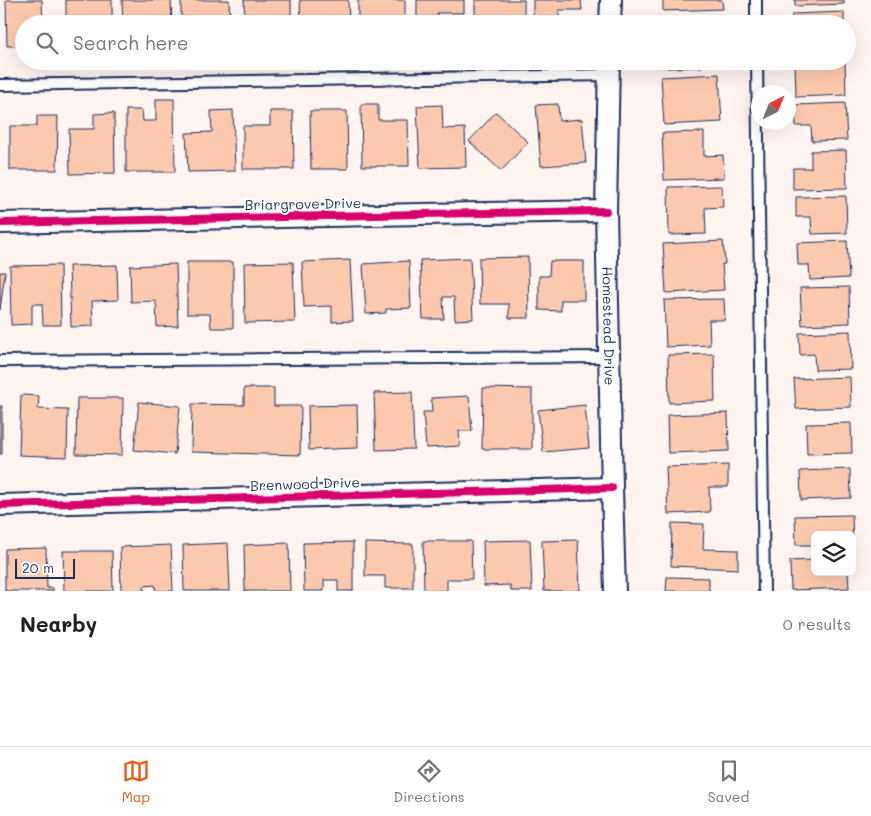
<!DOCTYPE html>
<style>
:root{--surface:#fff;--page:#f6f6f6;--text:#202124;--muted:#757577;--line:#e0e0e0;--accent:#ea580c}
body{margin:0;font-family:Mali,sans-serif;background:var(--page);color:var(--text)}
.controls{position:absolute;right:15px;bottom:15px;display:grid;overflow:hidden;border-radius:8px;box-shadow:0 5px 20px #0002}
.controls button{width:45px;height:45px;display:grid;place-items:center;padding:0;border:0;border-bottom:1px solid var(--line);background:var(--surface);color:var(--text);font:25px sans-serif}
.compass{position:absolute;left:751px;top:85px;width:45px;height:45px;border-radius:50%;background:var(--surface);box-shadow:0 5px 20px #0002;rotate:43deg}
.scale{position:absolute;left:15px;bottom:12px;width:60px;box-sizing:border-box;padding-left:5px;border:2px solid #1b2f5e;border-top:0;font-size:14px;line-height:18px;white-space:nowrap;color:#1b2f5e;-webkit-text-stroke:4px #fff;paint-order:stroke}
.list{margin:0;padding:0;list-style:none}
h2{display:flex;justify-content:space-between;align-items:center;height:65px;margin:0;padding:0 20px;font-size:21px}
h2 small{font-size:16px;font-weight:400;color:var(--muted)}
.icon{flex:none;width:28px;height:28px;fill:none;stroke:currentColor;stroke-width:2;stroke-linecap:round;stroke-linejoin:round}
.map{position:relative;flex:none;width:871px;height:591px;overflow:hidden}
.search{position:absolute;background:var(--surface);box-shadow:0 5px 20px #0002;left:15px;right:15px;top:15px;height:55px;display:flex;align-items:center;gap:12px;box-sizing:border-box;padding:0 18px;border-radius:28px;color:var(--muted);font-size:19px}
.sheet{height:155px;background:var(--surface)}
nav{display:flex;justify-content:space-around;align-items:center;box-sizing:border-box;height:70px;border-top:1px solid var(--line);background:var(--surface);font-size:14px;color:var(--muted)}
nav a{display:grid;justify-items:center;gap:2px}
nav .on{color:var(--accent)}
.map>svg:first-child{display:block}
.building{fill:#fdc9ae;stroke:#1b2f5e}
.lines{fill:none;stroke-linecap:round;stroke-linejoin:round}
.lane-casing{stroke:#1b2f5e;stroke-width:14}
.street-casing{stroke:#1b2f5e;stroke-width:24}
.lane{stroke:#fff;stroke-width:10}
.street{stroke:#fff;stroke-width:20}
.cycleway-casing{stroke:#fff;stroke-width:11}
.cycleway{stroke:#d6006c;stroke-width:8}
.labels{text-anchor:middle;stroke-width:4;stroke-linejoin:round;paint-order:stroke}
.street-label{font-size:14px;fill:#1b2f5e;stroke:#fff}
</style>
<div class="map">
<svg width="871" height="591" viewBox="0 0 871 591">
<rect width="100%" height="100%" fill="#fff4ef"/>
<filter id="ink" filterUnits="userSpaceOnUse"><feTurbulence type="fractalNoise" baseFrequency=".02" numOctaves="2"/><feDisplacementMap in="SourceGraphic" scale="10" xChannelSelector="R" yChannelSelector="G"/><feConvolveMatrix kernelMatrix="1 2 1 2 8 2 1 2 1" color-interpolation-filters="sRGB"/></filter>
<g filter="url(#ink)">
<path class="building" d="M6,0h36l1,24h-19v21l-17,1z
M66,0h46v24h-46z
M122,0h49l1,24h-49z
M181,0h48l1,20h-27v4h-22z
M244,0h47v24h-46z
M300,0h48l1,24h-48z
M358,0h47v24h-47z
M417,0h47v13h-27v11h-20z
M475,0h49v24h-49z
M533,0h48l1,10h-23v12l-26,1z
M663,0h59l1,9 -60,2z
M795,0h49v4l-49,2z
M844,12v12h-52v-10z
M719,19v5h-54v-3z
M666,61h36v6l-35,1z
M795,61h50l1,34 -50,2z
M719,74l3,48 -58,3 -3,-48z
M156,99h18l1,73h-49v-62h16l1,11h13z
M845,103l2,37 -35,1 -1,-15h-15l-1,-21z
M361,104h17v16h30l1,46h-47z
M558,104l1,17 23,-2 4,44 -45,3 -5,-61z
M442,105l1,24 22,-1 1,39 -46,1 -3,-62z
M233,110l2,61 -47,1 -2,-39 26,-1 -1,-21z
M270,111h23l1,58h-51v-43h27z
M310,111h37l1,58h-37z
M496,112l32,30 -27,29 -32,-30z
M114,113l1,60 -45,1 -1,-45h25v-15z
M37,116h21l-1,54h-47v-44h27z
M704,132v24l19,-1 1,23 -60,2 -2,-47z
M846,150l1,38 -54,1v-21h18v-17z
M722,186l1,21 -18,1 1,26 -37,1 -1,-48z
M846,196l1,37 -35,1 -1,-17h-15v-20z
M723,241l2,23h-3l2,26 -58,3 -3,-49z
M847,241l2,37 -39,2 -1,-15h-11l-1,-22z
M528,257l1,61h-20v-14h-29l-1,-46z
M470,258l3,61 -18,1 -1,-23h-11l1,22h-21l-3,-59z
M350,260l3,61 -21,1v-16l-28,1 -2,-45z
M409,261l2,47 -25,1v4l-20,1 -3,-50z
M550,261h34v39h-23v11l-22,-1v-34h10z
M187,262h46v66h-22l-1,-14h-23z
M293,262l2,60 -50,1 -1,-60z
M176,264l2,62 -21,1 -1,-26 -25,1 -1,-36z
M60,265l1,60h-18l-1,-21h-10v20l-21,1 -1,-59z
M117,265l1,35 -26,1 1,25 -22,1 -2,-61z
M0,272h5l-5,38z
M849,287l1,36 -48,2 -2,-37z
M724,299l1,21h-16l1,25 -44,2 -2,-47z
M850,331l1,38 -36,1 -1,-16 -14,1 -1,-22z
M714,354l1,47 -46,2 -1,-48z
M850,377l1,30 -55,2 -2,-30z
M244,388h30v18h27l-1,49 -109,-3 1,-48 52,1z
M483,388l49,1v60h-50z
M412,392l2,57 -38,1 -2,-57z
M21,395l18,1 -1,13 30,1 -1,47 -48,-2z
M469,396l3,35h-13l1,15 -34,2 -3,-36h9l-1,-14z
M77,398h46l-1,57 -46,-1z
M139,402l41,4 -5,48 -41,-4z
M357,405l1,43 -49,2 -1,-44z
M585,405l4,43 -46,4 -5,-42z
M0,406h2v48h-2z
M728,413l1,38 -61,2 -1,-38z
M851,423l1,30 -45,1 -1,-30z
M728,465v22h-19l1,25 -42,2 -2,-47z
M850,469l1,29 -50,2 -1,-29z
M852,515l1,29 -1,-9h-37v10h-19l-1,-29z
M672,523l32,1 -1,25 35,1v19l-67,-3z
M530,540l2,51h-21l-1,-6 -26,1 -1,-45z
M578,540l2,51h-36l-2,-50z
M423,541h48l1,38h-25v12h-23z
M353,542v49h-15v-11h-14v11h-20l-1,-48z
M228,543l2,48h-46l-1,-46z
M289,543l1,48h-45l-1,-46z
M365,543l48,1v44h-28v-12h-20z
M171,545l2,46h-17l-1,-6 -11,1v5h-23l-1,-44z
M46,548l1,40h6v3h-48v-42z
M63,551h49l1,40h-49z
M815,560v12h33l1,16 -58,2 -1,-29z
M667,577l42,1v13h-43z"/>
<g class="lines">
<defs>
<path id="lane" d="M756,0v24
M757,61l7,530
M0,85l609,-10
M0,361l609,-4"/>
<g id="street">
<path d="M610,24l1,-24"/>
<path id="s1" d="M609,61l-3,150 6,277 3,103"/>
<path d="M0,223l421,-9 185,-3"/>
<path d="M0,505l612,-17"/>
</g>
</defs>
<use href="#lane" class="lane-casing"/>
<use href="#street" class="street-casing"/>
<use href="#lane" class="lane"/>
<use href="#street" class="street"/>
<defs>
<path id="cycleway" d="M0,223l421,-9 185,-3
M0,505l612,-17"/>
</defs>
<use href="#cycleway" class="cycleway-casing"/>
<use href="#cycleway" class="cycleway"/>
</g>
</g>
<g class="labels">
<g class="street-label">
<text transform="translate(303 204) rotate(-1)" y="5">Briargrove Drive</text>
<text dy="5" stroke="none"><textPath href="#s1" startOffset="265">Homestead Drive</textPath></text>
<text transform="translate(305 484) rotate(-2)" y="5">Brenwood Drive</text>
</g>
</g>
</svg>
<div class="controls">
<button><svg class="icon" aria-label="layers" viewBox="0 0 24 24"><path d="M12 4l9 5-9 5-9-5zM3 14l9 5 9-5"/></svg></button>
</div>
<svg class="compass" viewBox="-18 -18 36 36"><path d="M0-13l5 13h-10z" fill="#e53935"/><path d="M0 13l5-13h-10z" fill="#757577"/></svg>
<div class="scale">20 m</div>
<div class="search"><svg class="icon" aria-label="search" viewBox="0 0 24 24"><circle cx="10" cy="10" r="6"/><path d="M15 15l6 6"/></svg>Search here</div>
</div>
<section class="sheet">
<h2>Nearby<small>0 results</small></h2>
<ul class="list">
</ul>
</section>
<nav>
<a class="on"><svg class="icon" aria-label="map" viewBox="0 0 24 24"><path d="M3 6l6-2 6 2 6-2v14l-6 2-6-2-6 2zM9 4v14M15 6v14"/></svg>Map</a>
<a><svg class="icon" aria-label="directions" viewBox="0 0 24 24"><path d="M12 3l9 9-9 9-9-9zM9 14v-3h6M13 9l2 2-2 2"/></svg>Directions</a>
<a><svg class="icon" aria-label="saved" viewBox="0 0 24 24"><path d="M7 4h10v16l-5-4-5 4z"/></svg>Saved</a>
</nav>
